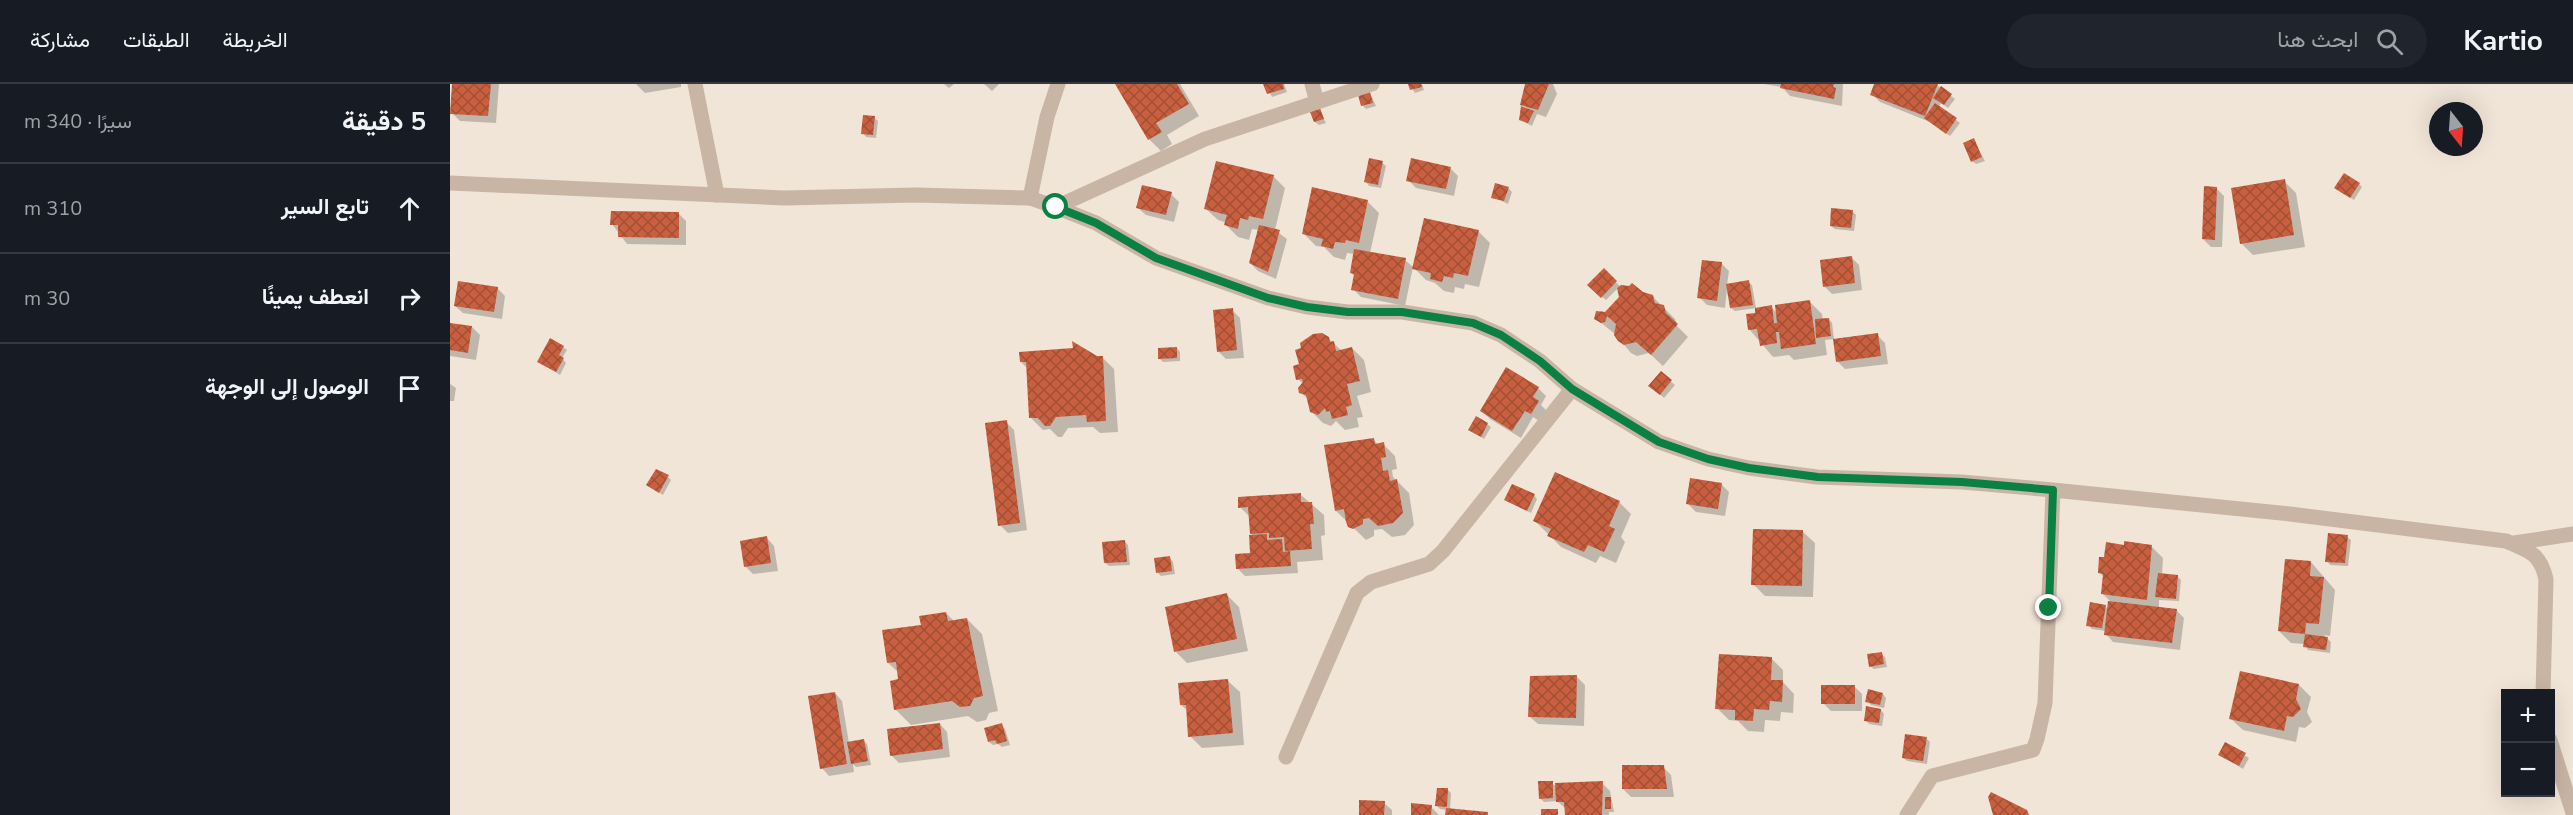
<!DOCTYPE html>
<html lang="ar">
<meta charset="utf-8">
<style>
:root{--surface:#171b24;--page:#20242c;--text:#f1f3f6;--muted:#9ea1a6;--line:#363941}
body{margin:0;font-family:"Nunito Sans",Vazirmatn,sans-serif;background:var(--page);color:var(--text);direction:rtl}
.controls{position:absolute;right:18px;bottom:18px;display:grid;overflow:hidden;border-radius:0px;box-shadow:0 6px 24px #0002}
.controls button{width:54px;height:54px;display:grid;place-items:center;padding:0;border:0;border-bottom:2px solid var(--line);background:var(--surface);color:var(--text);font:30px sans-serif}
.compass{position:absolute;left:1979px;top:18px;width:54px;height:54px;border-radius:50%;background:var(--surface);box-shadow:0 6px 24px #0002;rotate:163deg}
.stop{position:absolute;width:18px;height:18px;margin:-14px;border:4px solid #0b8043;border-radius:50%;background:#fff}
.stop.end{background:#0b8043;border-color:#fff;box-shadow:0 2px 6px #0008}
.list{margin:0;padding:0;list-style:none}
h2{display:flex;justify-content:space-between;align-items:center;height:78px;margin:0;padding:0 24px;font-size:26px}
h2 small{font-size:20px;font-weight:400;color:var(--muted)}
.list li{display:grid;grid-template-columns:39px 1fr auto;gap:18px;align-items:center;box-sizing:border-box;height:90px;padding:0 24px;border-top:2px solid var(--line)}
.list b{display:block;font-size:22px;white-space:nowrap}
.list em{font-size:20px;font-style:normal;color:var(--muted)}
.icon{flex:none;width:33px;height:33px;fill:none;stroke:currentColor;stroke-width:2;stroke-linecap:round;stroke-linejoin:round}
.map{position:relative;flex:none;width:2123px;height:731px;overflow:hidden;direction:ltr}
header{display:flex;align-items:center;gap:36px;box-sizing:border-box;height:84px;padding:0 30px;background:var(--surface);border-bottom:2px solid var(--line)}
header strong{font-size:28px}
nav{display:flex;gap:33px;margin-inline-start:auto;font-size:21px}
.search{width:420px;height:54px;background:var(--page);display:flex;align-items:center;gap:15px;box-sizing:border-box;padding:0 21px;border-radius:33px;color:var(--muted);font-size:22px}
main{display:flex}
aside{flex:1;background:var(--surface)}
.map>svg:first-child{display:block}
.shadow{fill:#0003}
.building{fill:url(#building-cross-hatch)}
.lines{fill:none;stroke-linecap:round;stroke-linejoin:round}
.minor{stroke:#c9b5a4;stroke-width:15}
.tertiary{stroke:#c9b5a4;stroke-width:15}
.route{stroke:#0b8043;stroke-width:8}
</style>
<header>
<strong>Kartio</strong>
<div class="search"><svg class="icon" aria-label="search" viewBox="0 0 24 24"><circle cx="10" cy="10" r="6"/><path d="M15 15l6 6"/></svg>ابحث هنا</div>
<nav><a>الخريطة</a><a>الطبقات</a><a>مشاركة</a></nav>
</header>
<main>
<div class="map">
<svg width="2123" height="731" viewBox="0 0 2123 731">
<defs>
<pattern id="building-cross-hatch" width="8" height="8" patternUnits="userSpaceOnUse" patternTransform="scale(1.5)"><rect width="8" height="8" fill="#c8603f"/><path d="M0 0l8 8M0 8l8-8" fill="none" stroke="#a34f35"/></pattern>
</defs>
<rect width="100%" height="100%" fill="#f1e5d7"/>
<path class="shadow" d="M3,0h46l-3,39 -36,-2 -8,-8z
M186,0h45v3l-36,6z
M494,0h10l-5,4z
M534,0h15l-7,7z
M666,0h64l19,32 -32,19 5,9 -11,7 -12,-12z
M815,0h19l3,8 -15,5z
M959,0h13l2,6 -9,3z
M1077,0h26l4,10 -11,23 -9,-3 -5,12 -12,-6 8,-10 -6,-6z
M1314,0h79l-1,22 -52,-10 -8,-9z
M1426,0l61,1 18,14 -7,9 -7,-5 -2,4 21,16 -10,13 -20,-14 -50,-20 -8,-8z
M920,9l6,13 -10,3 -4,-4z
M869,26l7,13 -7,2 -4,-3z
M424,34l4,3 -2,17 -10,-1 -3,-4z
M1523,56l12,21 -9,3 -4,-3z
M932,79l4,3 -5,22 -12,-2 -3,-4z
M1000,84l8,8 -4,20 -38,-8 -8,-8z
M823,92l12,12 -10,42 12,9 -11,40 -18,-8 -8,-8 9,-33 -7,-1 -3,11 -11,-3 -12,-12 1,-2 -9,-3 -12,-11z
M1834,97l12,12 9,54 -52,8 -12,-12z
M1909,100l3,3 -8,13 -14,-9z
M1058,104l4,4 -4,12 -15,-7z
M1766,104l8,8 -2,51h-11l-8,-8z
M721,110l8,8 -5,20 -28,-7 -8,-7z
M917,117l12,12 -9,40 35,7 8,7 -8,39 -44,-9 -8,-8 2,-12 -4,-5 4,-18 -8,-1 -2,7 -11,-3 -10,-10 -8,-1 -12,-12z
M1402,127l4,4 -2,16 -19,-2 -4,-3z
M228,129l8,8v24l-59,-1 -15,-20z
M1028,147l12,12 -11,44 -14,-3 -1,5 -9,-2 -1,6 -10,-2 -9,-8 -9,-3 -12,-12z
M1401,173l8,8 3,25 -30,4 -8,-8z
M1271,179l8,8 -2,14 21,-3 4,3 4,23 -21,3 -4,-3 -4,-19 -2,19 -18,-3 -8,-8z
M1154,187l17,16 31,9 23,23 2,7 11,11 -25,29 -14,-13 -12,3 -6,-3 -16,-19 -20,-16v-3l6,-4 5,2 15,-16 -2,-10 -13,13 -14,-11z
M47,204l8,8 -3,23 -39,-6 -8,-7z
M1360,218l12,12 1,6 6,-1 3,4 2,16 -9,1 2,15 -33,5 -5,-5 -16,2 -24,-28 8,-15 14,-7 6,6z
M782,226l8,8 4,40 -18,1 -8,-8z
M0,240l22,3 8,8 -4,25 -26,-4z
M1427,251l8,8 3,21 -43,5 -8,-8z
M878,254l14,13 10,-3 12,12 7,32 -14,4 6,21 -6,1 2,9 -14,3 -9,-9 -5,5 -8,-3 -12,-12 -2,-11 -9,-8 3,-8 -5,-5 3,-13z
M113,263l4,3 -5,8 4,5 -6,12 -21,-13z
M727,264l3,4v9l-17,1 -3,-3z
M652,273l12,12 4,63 -18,1 -7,-6 -25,1 -6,9h-4l-8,-8 -7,1 -12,-12 -3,-49 -7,-7z
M1211,289l14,12 -11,13 -10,-9z
M0,300l6,4 -2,13h-4z
M1088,304l8,8 -5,9 5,5 -7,11 -6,-4 -12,21 -31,-19 -8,-8z
M556,338l8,8 13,100 -19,3 -8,-8z
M1037,340l4,3 -7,12 -14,-9z
M924,356l4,5 5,-1 12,12 2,13 -5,1 1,7 16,16 5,32 -9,10 -13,2 -10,-8 -8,1v6l-8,4 -30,-29z
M218,393l3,3 -8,15 -15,-10z
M1271,400l8,8 -4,24 -29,-4 -8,-8z
M850,410l24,21 1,20 -4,1 2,24 -26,2 1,11 -53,3 -8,-8 15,-13 2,-18 -3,-3 -1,-17 -10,-10z
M1084,411l3,4 -6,14 -25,-13z
M1169,418l12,12 -10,23 4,5 -9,21 -16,-7 -4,7 -35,-16 -26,-26z
M1353,448l12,11 -2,54 -48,-1 -12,-12z
M1897,453l4,3 -3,26 -18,-1 -3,-4z
M317,454l7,8 4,25 -25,3 -8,-8z
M675,458l3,3 2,20 -21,1 -4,-3z
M1701,462l12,12 -1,17 15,1 4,4 -2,21 -20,-1v8l17,2 8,8 -4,32 -67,-8 -7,-8v-3l-14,-2 -4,-4 17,-19 4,4 1,-9 -7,-7 1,-17 -5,-5 26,-25z
M720,474l3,4 2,12 -14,2 -4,-4z
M1861,478l24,28 -5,46 -6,-1 7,7 -1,11 -22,-3 -3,-6 -14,-1 -12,-12z
M777,511l12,12 9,44 -61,12 -11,-11z
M496,529l8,8 13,-2 15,15 16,77 -9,2 -3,7 -9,2 -9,-6 -57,9 -16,-16 4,-36 -11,-10z
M1431,570l4,3 2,10 -13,2 -4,-3z
M1321,574l12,12v12l11,12 -1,19 -12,-1 -1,9 -15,-1 -1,12 -16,-1 -10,-10 -9,-1 -12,-12z
M1127,593l8,8 -1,41 -46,-2 -8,-7z
M778,597l12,11 4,53 -42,3 -12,-12 -2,-25 -7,-6z
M1849,601l12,12 -4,15 5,10 -7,6 -6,-1 -3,15 -53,-12 -12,-11z
M1404,602l8,8v17h-31l-8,-8z
M385,609l7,8 7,42 15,-2 3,3 4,21 -15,2 -3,-3 1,8 -25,4 -7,-8z
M1433,610l3,4 -2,10 -13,-3 -4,-4z
M1431,626l3,4 -2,12 -13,-2 -3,-4z
M490,640l7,8 3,25 -51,6 -8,-8z
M552,641l3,4 5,16 -8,2 -4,-3 -5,1 -4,-3z
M1477,655l3,3 -3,22 -20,-3 -4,-4z
M1776,660l23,14 -6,11 -23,-14z
M1213,683l8,8 3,22h-43l-8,-8z
M1102,699l2,2 48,-2 8,8 4,21h-5v3h-43v-6l-9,-8 -13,1 -4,-4z
M998,706l3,3 -1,17 39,5h-42v-5l-7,-1 -4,-4z
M911,718l23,1 8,7v5h-32z
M962,721l19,2 8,8h-26z"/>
<path class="building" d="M2,0h39l-3,32 -38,-2z
M665,0h62l12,20 -33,19 6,9 -14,8z
M813,0h20l1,5 -17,5z
M958,0h13l1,3 -12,3z
M1075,0h24l-11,26 -18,-5z
M1331,0h53l-1,3 3,1 -2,11 -54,-11z
M1424,0h64l-13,32 -55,-21z
M1491,2l11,8 -8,11 -11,-7z
M920,8l3,11 -12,3 -3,-11z
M1485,19l22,15 -11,16 -22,-16z
M1071,22l13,5 -6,12 -9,-3z
M870,24l4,11 -10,3 -4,-10z
M413,31l12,1 -2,19 -12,-1z
M1524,54l8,19 -11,5 -8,-19z
M919,74l14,3 -5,24 -14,-3z
M961,74l40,9 -5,22 -40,-8z
M766,77l58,14 -11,44 -14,-3 -1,4 -8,-2 -2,11 -14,-4 3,-10 -23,-6z
M1894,89l16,10 -10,15 -16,-10z
M1835,95l9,56 -54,9 -9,-56z
M1045,99l14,4 -5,14 -13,-3z
M692,101l30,7 -6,23 -30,-7z
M1754,102l13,1 -2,53 -13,-1z
M862,103l56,13 -9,43 -13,-3 -1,3 -10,-1 -2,7 -12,-3 2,-7 -21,-5z
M1381,124l22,2 -2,18 -21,-2z
M161,127l68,1v26l-61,-1v-12h-8z
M974,134l55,12 -11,46 -14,-3 -1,5 -9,-2 -2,6 -12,-3 1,-6 -19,-4z
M809,141l21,5 -12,42 -19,-9z
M904,165l52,9 -8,41 -47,-9 3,-16 -4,-1z
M1402,172l3,27 -32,4 -3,-27z
M1252,176l20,2 -5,39 -20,-3z
M1154,184l13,13 -16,17 -14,-13z
M1299,196l4,25 -23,3 -4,-24z
M8,197l40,6 -4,25 -40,-6z
M1182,199l11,9 10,3 2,8 9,2 2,8 12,11 -27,31 -15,-13 -12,3 -6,-4 -4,-6 2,-11 -9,-8 -2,6 -4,1 -7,-4 2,-8 9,1 14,-15 -2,-9 4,-3 8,1z
M1360,216l6,44 -35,5 -2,-17h-3l1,11 -17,3 -3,-17 -9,1 -2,-16 9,-1v-5l17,-3 2,18h3l-2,-18z
M783,224l4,42 -20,2 -4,-42z
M1379,234l2,18 -15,2 -1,-19z
M0,239l22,3 -4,27 -18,-3z
M872,249l7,4 1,5 4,-1 2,10 16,-4 8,34 -13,3 5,21 -6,2 2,8 -16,4 -2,-8 -4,1 -1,-4 -7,7 -8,-3 -4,-17 -7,-2 -1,-5 5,-6 -1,-3 -6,1 -3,-14 6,-2 -4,-14 6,-2 -1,-5 13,-9z
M1428,249l3,23 -45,6 -3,-23z
M100,254l14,8 -5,9 5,3 -8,14 -19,-10z
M622,257l25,15h6l3,65 -19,1 -1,-7 -30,2 -6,9h-5l-7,-8h-9l-3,-56h-6l-1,-10 54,-4z
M727,263v11l-19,1v-11z
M1056,283l33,20 -6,10 6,4 -8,13 -6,-3 -13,20 -32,-20z
M1211,287l11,9 -12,15 -12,-9z
M1026,332l12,7 -7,14 -13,-7z
M557,336l13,103 -22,3 -13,-103z
M924,354l1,6 9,-2 2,15 -5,1 2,13 5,-1 2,11 7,-2 6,34 -10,10 -15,3 -9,-8 -6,1v5l-10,5 -5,-2 -2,-5 -2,-13 -9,2 -11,-66z
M206,385l13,6 -10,18 -13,-8z
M1105,388l65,29 -11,25 6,3 -11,23 -16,-7 -4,7 -37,-16 4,-7 -18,-8z
M1240,394l32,5 -4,26 -32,-5z
M1062,400l23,10 -8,17 -23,-11z
M851,409v9h11l2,22h-4l2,25 -27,2 -1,-14 -15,1v-5l-19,1 -2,-27 -10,1v-11z
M1303,445l50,1 -1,56 -51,-1z
M1878,449l20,2 -3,28 -20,-1z
M817,450v6l15,-1 1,13 7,-1 1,15 -55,3 -1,-15 15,-1 -1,-18z
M317,452l4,27 -27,4 -4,-26z
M675,456l2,22 -23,1 -2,-21z
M1674,457l28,4 -5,55 -46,-6 2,-20 -5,-1 1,-16h5l2,-15 18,3z
M720,472l2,15 -16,2 -2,-15z
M1835,475l26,2 -1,15 14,1 -5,47 -13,-1 -1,11 -27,-3z
M1708,489l20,2 -2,24 -21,-2z
M777,509l10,46 -63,13 -9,-45z
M1658,517l69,8 -5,34 -68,-8z
M1640,518l16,3 -4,23 -16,-2z
M496,528l2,9 19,-3 16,78 -9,2 -4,8 -10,1 -8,-6 -58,9 -4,-29 8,-2 -2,-17 -9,1 -5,-33 39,-5 -2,-9z
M1855,550l23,3 -2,13 -23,-3z
M1432,568l2,12 -15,3 -2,-13z
M1269,570l53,3 -1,23h12l-1,22 -12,-1 -1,9 -15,-1 -1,12 -18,-1v-10l-20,-1z
M1790,587l59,13 -3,15 5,10 -8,8 -6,-1 -3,15 -55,-12z
M1127,591l-1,43 -48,-1 2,-41z
M778,595l5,54 -45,4 -2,-32h-6l-2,-22z
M1371,601h34v19h-34z
M1418,605l15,4 -3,12 -15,-3z
M385,608l12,72 -27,5 -12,-73z
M1416,622l15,3 -2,14 -15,-2z
M490,639l3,26 -53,7 -3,-27z
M552,639l5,18 -10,3 -2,-4 -7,2 -4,-14z
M1455,650l22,3 -4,24 -21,-3z
M414,655l4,22 -17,3 -4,-22z
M1775,658l21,11 -7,13 -21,-11z
M1172,681h42l3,24h-45z
M1088,697h15v17l-14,1z
M1153,697l-1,34h-37l-1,-13h-8l-1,-19z
M987,704h11l-1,19 -12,-1z
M1541,708l36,18 2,5h-36l-5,-18z
M1155,713h6v12h-6z
M909,716l26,1 -1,14h-25z
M961,719l21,2 -1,10h-20z
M996,724l42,4v3h-43z
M1091,725h17v6h-17z"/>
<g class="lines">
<path class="minor" d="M245,0l22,111
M862,0l5,18
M580,114l17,-81 11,-33
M606,123l40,16 60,35 112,40 39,9 41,5h54l71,11 28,12 39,26 32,28 87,53 49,17 41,9 68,9 145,5 91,8 237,24 216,27c23,10 34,12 40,38l-3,115
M2064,459l59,-9
M2100,656l23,73
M836,673l71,-164 14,-11 58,-18 14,-13 129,-162
M1457,731l25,-39 101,-26 4,-11 8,-36 8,-213"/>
<path class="tertiary" d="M0,99l334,15 132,-3 114,3 26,9 149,-68 167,-55"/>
</g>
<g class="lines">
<path class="route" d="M606,123l40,16 60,35 112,40 39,9 41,5h54l71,11 28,12 39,26 32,28 87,53 49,17 41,9 69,9 144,5 91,8 -4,118"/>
</g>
</svg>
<div class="controls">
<button>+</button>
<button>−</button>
</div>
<svg class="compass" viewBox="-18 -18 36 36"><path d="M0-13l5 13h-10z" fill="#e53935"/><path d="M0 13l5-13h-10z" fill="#9ea1a6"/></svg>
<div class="stop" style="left:606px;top:123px"></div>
<div class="stop end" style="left:1599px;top:524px"></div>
</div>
<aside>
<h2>5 دقيقة<small>سيرًا · 340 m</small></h2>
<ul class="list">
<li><svg class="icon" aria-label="ahead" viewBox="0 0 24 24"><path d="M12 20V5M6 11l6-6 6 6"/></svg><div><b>تابع السير</b></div><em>310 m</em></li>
<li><svg class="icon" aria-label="right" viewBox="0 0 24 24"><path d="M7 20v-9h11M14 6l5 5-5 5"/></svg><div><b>انعطف يمينًا</b></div><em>30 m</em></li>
<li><svg class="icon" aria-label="arrive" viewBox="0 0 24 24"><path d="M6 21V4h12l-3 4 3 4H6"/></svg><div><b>الوصول إلى الوجهة</b></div></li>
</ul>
</aside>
</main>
